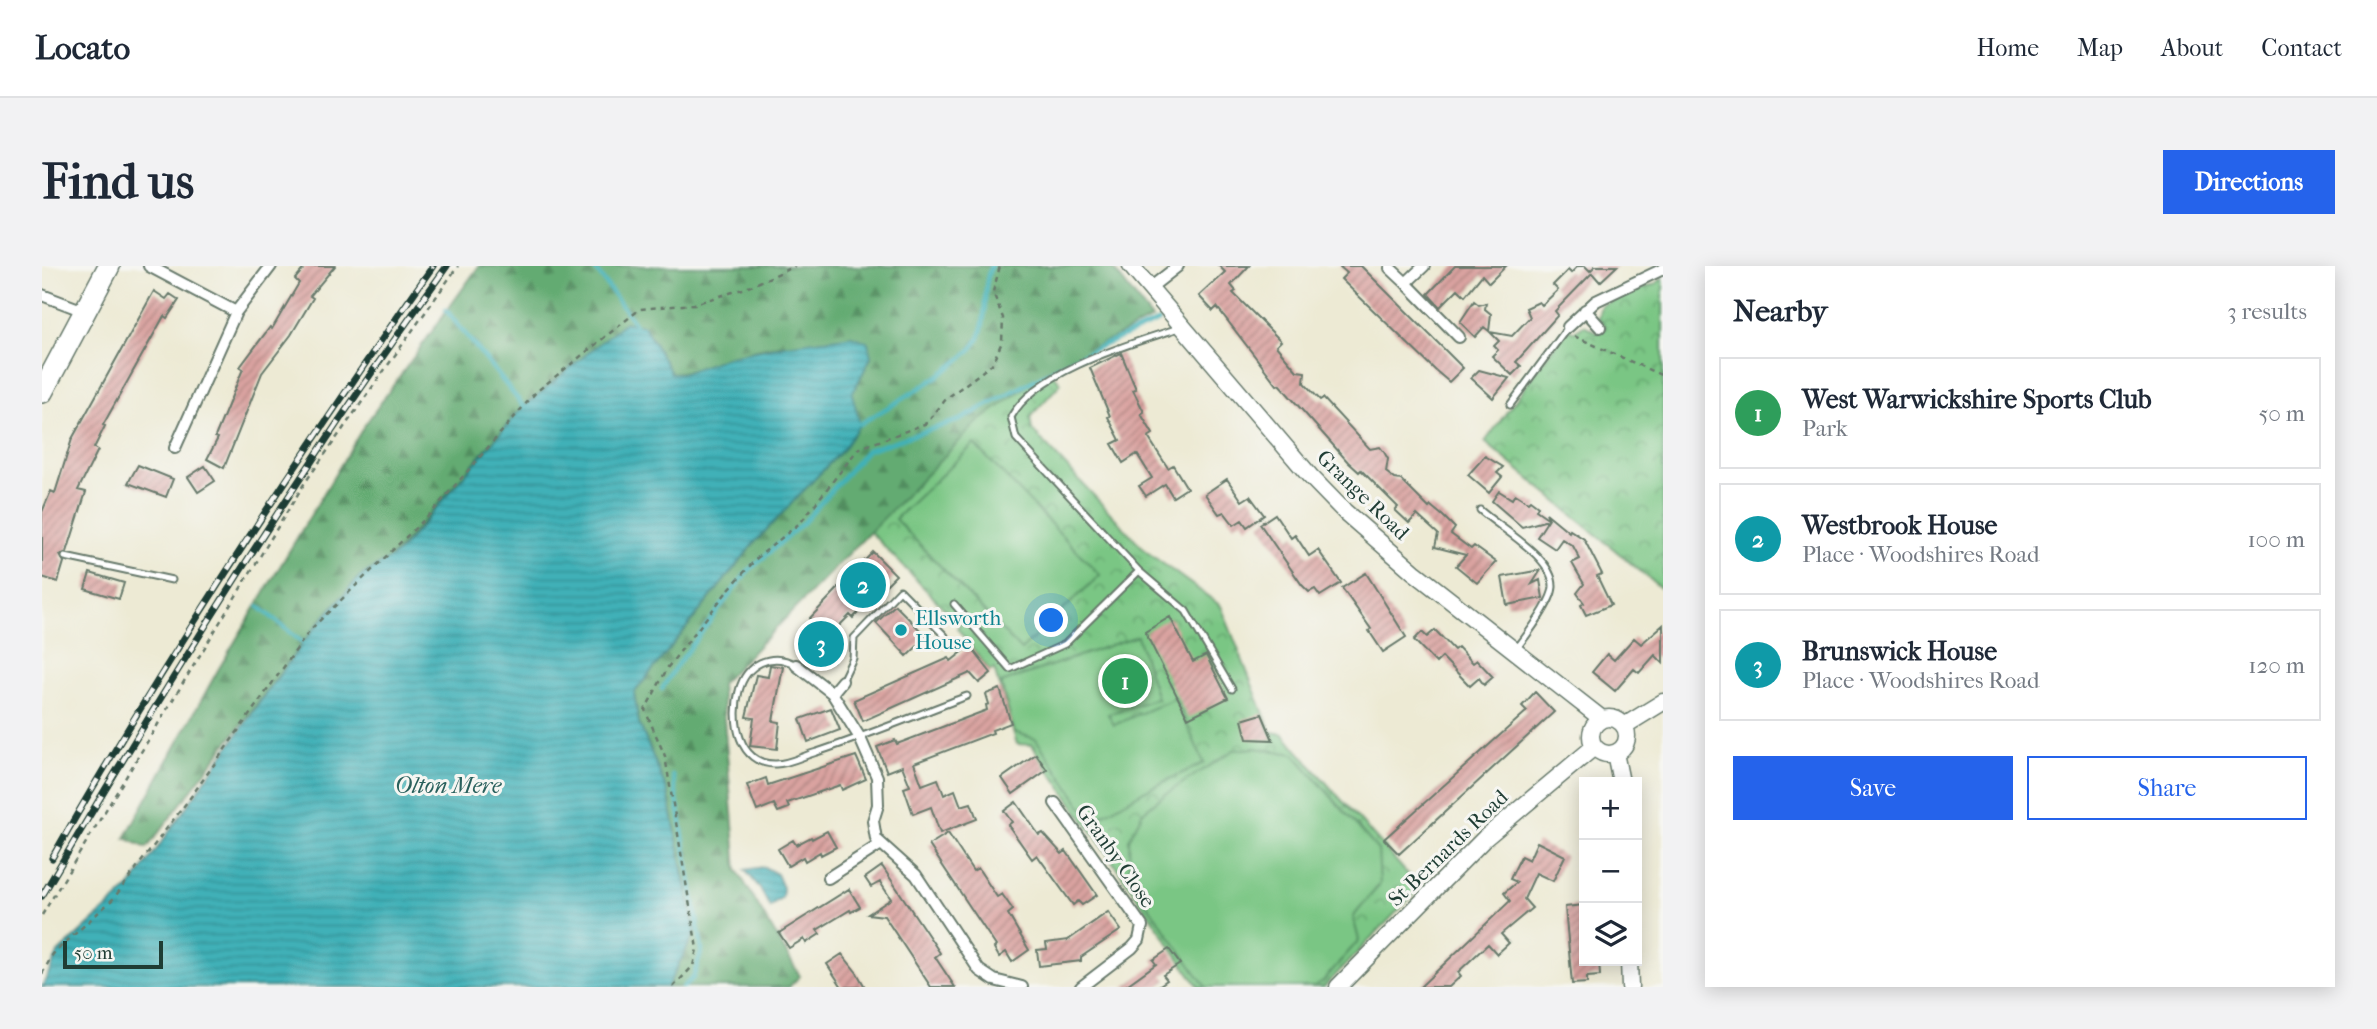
<!DOCTYPE html>
<meta charset="utf-8">
<style>
:root{--surface:#fff;--page:#f2f2f3;--text:#1f2937;--muted:#747a83;--line:#e0e1e3;--accent:#2563eb}
body{margin:0;font-family:"IM FELL French Canon",serif;background:var(--page);color:var(--text)}
.controls{position:absolute;right:21px;bottom:21px;display:grid;overflow:hidden;border-radius:0px;box-shadow:0 4px 18px #0003}
.controls button{width:63px;height:63px;display:grid;place-items:center;padding:0;border:0;border-bottom:2px solid var(--line);background:var(--surface);color:var(--text);font:35px sans-serif}
.scale{position:absolute;left:21px;bottom:18px;width:100px;box-sizing:border-box;padding-left:7px;border:4px solid #1f3d34;border-top:0;font-size:19px;line-height:24px;white-space:nowrap;color:#1f3d34;-webkit-text-stroke:5px #f6f6f2;paint-order:stroke}
.you{position:absolute;left:1010px;top:355px;width:24px;height:24px;margin:-18px;border:5px solid #fff;border-radius:50%;background:#1a73e8;box-shadow:0 0 0 10px #1a73e833}
.badge{display:grid;place-items:center;width:46px;height:46px;border-radius:50%;background:var(--accent);color:#fff;font-size:23px;font-weight:700}
.pin{position:absolute;translate:-50% -50%;border:4px solid #fff;box-shadow:0 2px 7px #0006}
.list{margin:0;padding:0;list-style:none}
h2{display:flex;justify-content:space-between;align-items:center;height:91px;margin:0;padding:0 28px;font-size:30px}
h2 small{font-size:23px;font-weight:400;color:var(--muted)}
.list li{display:grid;grid-template-columns:46px 1fr auto;gap:21px;align-items:center;box-sizing:border-box;height:112px;margin:0 14px 14px;padding:0 14px;border:2px solid var(--line);border-radius:0px}
.list b{display:block;font-size:26px;white-space:nowrap}
.list p{margin:0;font-size:23px;white-space:nowrap;color:var(--muted)}
.list em{font-size:23px;font-style:normal;color:var(--muted)}
.actions{display:flex;gap:14px;padding:21px 28px}
.actions a{flex:1;padding:16px 0;border:2px solid var(--accent);border-radius:0px;text-align:center;font-size:24px;color:var(--accent)}
.actions .main{background:var(--accent);color:#fff}
.icon{flex:none;width:38px;height:38px;fill:none;stroke:currentColor;stroke-width:2;stroke-linecap:round;stroke-linejoin:round}
.map{position:relative;flex:none;width:1621px;height:721px;overflow:hidden;border-radius:0px}
header{display:flex;align-items:center;gap:42px;box-sizing:border-box;height:98px;padding:0 35px;background:var(--surface);border-bottom:2px solid var(--line)}
header strong{font-size:33px}
nav{display:flex;gap:38px;margin-inline-start:auto;font-size:24px}
.intro{display:flex;align-items:center;justify-content:space-between;box-sizing:border-box;height:168px;padding:0 42px}
h1{margin:0;font-size:49px}
.button{padding:18px 32px;border-radius:0px;background:var(--accent);color:#fff;font-size:24px;font-weight:700}
main{display:flex;gap:42px;padding:0 42px}
aside{flex:1;background:var(--surface);border-radius:0px;box-shadow:0 4px 18px #0003}
.map>svg:first-child{display:block}
.forest{fill:url(#forest-firs);stroke:#417453;stroke-width:2}
.park{fill:url(#park-crowns);stroke:#4c825c;stroke-width:2}
.pitch{fill:#7ac684;stroke:#4c825c;stroke-width:2}
.water{fill:url(#water-rules);stroke:#307776;stroke-width:2}
.lines{fill:none;stroke-linecap:round;stroke-linejoin:round}
.stream{stroke:#40b1b8;stroke-width:4.5}
.building{fill:url(#building-hatch)}
.lane-casing{stroke:#677a6c;stroke-width:9}
.street-casing{stroke:#677a6c;stroke-width:14}
.secondary-casing{stroke:#677a6c;stroke-width:19}
.highway-casing{stroke:#677a6c;stroke-width:24}
.path{stroke:#677a6c;stroke-width:2.5;stroke-dasharray:5 5;stroke-linecap:butt}
.lane{stroke:#fff;stroke-width:5}
.street{stroke:#fff;stroke-width:10}
.secondary{stroke:#fff;stroke-width:16}
.highway{stroke:#fff;stroke-width:21}
.rail-casing{stroke:#1f3d34;stroke-width:7}
.rail{stroke:#f6f6f2;stroke-width:4.5;stroke-dasharray:13;stroke-linecap:butt}
.culture-dot{fill:#0f9aa8;stroke:#f6f6f2;stroke-width:2.5}
.labels{text-anchor:middle;stroke-width:6;stroke-linejoin:round;paint-order:stroke}
.street-label{font-size:21px;fill:#1f3d34;stroke:#f6f6f2}
.culture-label{font-size:21px;fill:#0d838f;stroke:#f6f6f2;text-anchor:start}
.water-label{font-size:23px;font-style:italic;fill:#29605c;stroke:#f6f6f2}
</style>
<header>
<strong>Locato</strong>
<nav><a>Home</a><a>Map</a><a>About</a><a>Contact</a></nav>
</header>
<div class="intro"><h1>Find us</h1><a class="button">Directions</a></div>
<main>
<div class="map">
<svg width="1621" height="721" viewBox="0 0 1621 721">
<defs>
<pattern id="forest-firs" width="22" height="20" patternUnits="userSpaceOnUse" patternTransform="scale(1.75)"><rect width="22" height="20" fill="#63ab72"/><path d="M5 1l3.5 6h-7zM16 11l3.5 6h-7z" fill="#518c5e"/></pattern>
<pattern id="park-crowns" width="20" height="18" patternUnits="userSpaceOnUse" patternTransform="scale(1.75)"><rect width="20" height="18" fill="#7ac684"/><path d="M2 6a3 3 0 1 1 6 0M12 15a3 3 0 1 1 6 0" fill="none" stroke="#63a26d"/></pattern>
<pattern id="water-rules" width="6" height="5" patternUnits="userSpaceOnUse" patternTransform="scale(1.75)"><rect width="6" height="5" fill="#40b1b8"/><path d="M0 2.5h6" fill="none" stroke="#359196"/></pattern>
<pattern id="building-hatch" width="6" height="6" patternUnits="userSpaceOnUse" patternTransform="scale(1.75)"><rect width="6" height="6" fill="#daa3a0"/><path d="M-1 1l2-2M0 6l6-6M5 7l2-2" fill="none" stroke="#b08683"/></pattern>
</defs>
<rect width="100%" height="100%" fill="#f6f6f2"/>
<filter id="ink" filterUnits="userSpaceOnUse"><feTurbulence type="fractalNoise" baseFrequency=".0143" numOctaves="2"/><feDisplacementMap in="SourceGraphic" scale="14" xChannelSelector="R" yChannelSelector="G"/><feConvolveMatrix kernelMatrix="1 2 1 2 8 2 1 2 1" color-interpolation-filters="sRGB"/></filter>
<filter id="wash" filterUnits="userSpaceOnUse"><feTurbulence type="fractalNoise" baseFrequency=".00686" numOctaves="4" result="noise"/><feDisplacementMap in="SourceGraphic" scale="28" xChannelSelector="R" yChannelSelector="G"/><feGaussianBlur stdDeviation="1.57" result="paint"/><feColorMatrix in="noise" values="0 0 0 0 0 0 0 0 0 0 0 0 0 0 0 0 0 1.4 0 .05"/><feComposite in="paint" operator="in"/></filter>
<g filter="url(#wash)">
<rect width="100%" height="100%" fill="#edead4"/>
<path class="forest" d="M437,0h632l41,53 -107,53 -68,51 -256,261 16,186 63,106 -11,11h-122l28,-55 -27,-139 -29,-70 -5,-30 121,-151 88,-93 9,-55 19,-37c-27,-4 -58,-12 -85,-12 -40,0 -77,27 -115,28l-27,-47 -123,83 -123,141 -85,80 -166,218 -22,-10 93,-168 146,-244z"/>
<path class="park" d="M1621,12v312l-178,-148 83,-115 5,5 11,-7 15,8 7,-6 -8,-9 3,-13 54,-21z
M1007,104l12,13 -31,34 2,13 115,122 74,54 50,126 12,2 137,154 -96,99h-125l-167,-242 -15,-1 -23,-75 -4,2 -33,-43 3,-3 -90,-93 107,-109z"/>
<path class="pitch" d="M932,178l126,131 -79,75 -126,-131z
M1095,370l20,62 -49,16 6,11 61,-27 29,65 -60,28 -52,30 -56,-82 -22,-7 -13,-49z
M1213,482l39,6 84,96 2,34 -27,33 6,23 -35,40 -10,7h-108l-76,-107 -1,-41 14,-27 21,-17 70,-45z"/>
<path class="water" d="M583,56l19,4 27,47h13l46,-17 55,-11 67,-9 16,6 3,15 -19,37 8,30 -17,25 -88,93 -121,151 5,30 29,70 27,139 -28,55h-625l16,-34 72,-66 142,-202 41,-55 46,-53 39,-24 123,-144z
M722,601l13,7 6,14 -1,10 -12,9 -11,-20 -14,-17z"/>
<g class="lines">
<path class="stream" d="M551,0l42,58
M404,44l78,97
M818,158c26,-16 105,-59 118,-84 11,-22 3,-51 13,-74
M216,340l45,37
M620,423l12,-20 73,-97 57,-50 63,-72 93,-30 119,-64 80,-35
M631,509l29,175 -9,28 -10,9"/>
</g>
<g id="blocks">
<path class="building" d="M264,0h29l-25,30 3,2 -22,37 -29,38 -38,95 -17,-9 11,-21 -3,-1 28,-68 -3,-2 30,-40 2,2 27,-46 -4,-4z
M1177,0h30l-18,19 5,6 -3,2 48,48 -5,5 21,25 8,1 -1,11 16,17 3,-2 47,51 10,-2 4,5 4,7 -2,13 9,7 6,1 28,28 2,-2 12,10 12,12 -4,6 20,15 3,-3 22,16 -19,21 -21,-17 10,-11 -31,-8 3,-13 -21,-19 -8,8 -14,-13 3,-3 -37,-37 -2,2 -11,-10 -69,-78 -2,1 -60,-78 -4,4 -14,-15 26,-24z
M1297,0h22l102,102 -14,14 -14,-12 -94,-91 6,-6z
M1413,0h51l-17,17 -7,-8 -17,21 -7,-7 -18,18 -12,-13z
M1536,0h7l5,5 5,-5h22l-17,16 -8,-9 -37,38 3,4 -42,47 5,4 -9,9 -20,-19 6,-6 -4,-4 5,-5 -9,-9 22,4 18,-19 -4,-9 13,-6 3,3 16,-15 -5,-5 15,-15 3,3z
M112,25l12,8 4,-5 9,6 -12,18 -3,-2 -61,109 2,1 -11,22 4,2 -20,40 8,2 -19,60 -7,3 4,7 -6,20 -16,-5v-65l9,-21 4,2 17,-54z
M1432,35l5,4 7,-2 -1,6 6,5 -2,17 -5,-4 -9,10 -15,-15z
M1079,87l15,36 -3,1 11,22 -3,2 12,20 -5,3 20,31 5,-3 14,23 -14,9 -8,-13 -19,12 -7,-10 13,-8 -15,-24 -14,9 -11,-19 8,-4 -12,-23 2,-1 -20,-48z
M1437,104l30,8 -16,20 -22,-20z
M1443,190l18,11 -6,6 5,4 -13,16 -21,-18z
M96,199l35,14 -7,18 -38,-14z
M163,200l10,15 -17,11 -10,-15z
M1185,213l15,22 8,-5 14,19 -17,12 -5,-7 -8,5 -10,-13 -5,2 -14,-20z
M1457,225l13,8 3,-5 13,8 2,-2 8,6 -2,4 13,9 -3,-6 23,19 1,-2 14,9 18,35 -5,2 14,29 -25,10 -5,-10 3,-2 -7,-10 7,-9 -12,-21 8,-4 -7,-13 -11,-7 -7,10 -18,-12 11,-17 -26,7 -30,-26z
M1233,248l16,24 4,-3 14,21 9,-6 23,33 -21,13 -5,-7 -6,3 -7,-7 -42,-61z
M831,286l23,23 -43,43 -3,-3 -15,15 -2,31 -27,-2 4,-41z
M1499,304l-9,14 8,-4 3,18 -36,7 -5,-28z
M48,307l34,10 -5,16 -34,-10z
M1324,307l40,64 -23,15 -14,-21 2,-2 -29,-41z
M853,339l32,32 -20,19 -31,-33z
M1128,351l23,45 13,-7 22,43 -40,20 -43,-86z
M1621,359v38l-8,-8 -16,18 -5,-4 -19,22 -23,-19 15,-18 7,6 20,-22 7,6z
M1393,364l19,20 4,-3 15,16 4,-3 16,17 -9,8 -5,-7 -9,8 -28,-29 -6,6 -22,-23 8,-8 5,5z
M928,380l21,27 -12,10 -9,-10 -107,48 -9,-21 95,-42 2,3z
M728,399l13,2 -10,54 7,1 -3,27 -27,-3 4,-28 -8,-1 10,-42 12,2z
M958,423l11,34 -19,7 1,3 -79,30 8,22 16,-6 6,16 11,-5 6,16 10,-3 6,16 -37,14 -9,-26 -18,7 -9,-26 6,-2 -8,-20 -15,6 -10,-25 18,-7 2,4 90,-34 -1,-5 3,-1 -3,-10z
M1493,426l19,20 -155,142 -15,-15 143,-128 -5,-5z
M789,442l9,22 -32,12 -8,-23z
M1220,448l11,26 -26,-1 -5,-19z
M994,488l11,16 -34,24 -11,-16z
M814,490l10,23 -24,11 -2,-5 -53,18 2,5 -11,4 -4,-8 -17,7 -10,-26 19,-7 2,7z
M974,536l23,33 4,-2 19,21 4,-3 31,44 -15,10 -4,-4 -5,4 -36,-50 -5,4 -24,-34 4,-3 -8,-11z
M785,565l9,16 -15,8 -1,-3 -15,9 -2,-4 -15,9 -10,-17 15,-9 3,5 15,-8 1,2z
M906,567l25,38 5,-3 19,29 5,-3 11,16 -5,4 21,36 -17,12 -6,-10 -7,5 -5,-9 2,-2 -67,-101z
M1495,576l28,14 -12,25 -17,-8 -12,26 8,9 -31,26 8,9 -12,11 -9,-10 -30,28 3,4 -12,11h-29l90,-86 -6,-8 13,-11 -7,-3 11,-23 8,4z
M840,600l58,87 -5,4 20,30h-24l-47,-71 -16,-2 23,-15 -11,-17 -9,5 -6,-9z
M807,623l11,18 -9,5 -1,-2 -33,20 3,4 -14,9 -2,-4 -15,9 -10,-15z
M1542,639v57l15,-1 1,15 -13,1v6l-15,1 -7,-77z
M1066,646l13,18 -40,27v4l-42,5 -2,-16 10,-1 -1,-6 22,-3z
M1127,683l11,15 -17,11 4,5 -10,7h-33l32,-23 -3,-4z
M800,688l15,19 8,14h-23l-15,-23z"/>
</g>
</g>
<g filter="url(#ink)">
<use href="#blocks" fill-opacity="0" stroke="#677a6c" stroke-width="2"/>
<g class="lines">
<defs>
<path id="lane" d="M1468,139l58,-78
M1438,244c19,18 74,47 73,77 -1,16 -26,48 -36,61
M23,291l107,23
M1097,305l47,40 46,78
M912,338l56,65 55,-25 74,-73 -123,-133 -5,-21c26,-47 119,-73 168,-89
M754,399c-25,-14 -50,-1 -57,26 -8,28 -1,74 37,73 13,0 29,-9 41,-12 51,-17 100,-37 150,-56
M800,415l11,-23 1,-20 46,-48 45,46"/>
<path id="street" d="M107,0l87,46 -61,136
M1382,0l-18,17 53,54
M1348,2l16,15
M1108,22l28,-22
M0,29l42,16
M1543,44l15,17
M194,46l35,-46
M1526,61l28,-26 67,-32
M754,399l36,28 28,45 17,39 1,28 -5,16 3,18 40,36 63,95 15,10 28,7
M790,427l10,-12
M1013,537l87,123 -3,14 -7,8 -51,39
M786,612l53,-34"/>
<path id="secondary" d="M1089,0l179,210 35,36 69,60 188,147
M1549 470a18 18 0 1 1 36 0a18 18 0 1 1-36 0Z
M1582,460l39,-24
M1573,487l6,29
M1587,695l1,26
M1296,721l147,-149 109,-91"/>
<path id="highway" d="M0,126l67,-126"/>
</defs>
<use href="#lane" class="lane-casing"/>
<use href="#street" class="street-casing"/>
<use href="#secondary" class="secondary-casing"/>
<use href="#highway" class="highway-casing"/>
<path class="path" d="M1532,70l89,40
M0,649l262,-431 154,-218
M0,708l11,-20 60,-55 77,-101 121,-169 122,-118 103,-119 104,-83 54,-5 52,-16 49,-22
M631,721l20,-21 4,-17 -32,-193 -20,-46 23,-43 61,-78 28,-31 44,-36 57,-73 69,-26 19,-24 46,-35 10,-22 1,-24 -10,-26 7,-26"/>
<use href="#lane" class="lane"/>
<use href="#street" class="street"/>
<use href="#secondary" class="secondary"/>
<use href="#highway" class="highway"/>
<defs>
<path id="rail" d="M10,592c116,-204 246,-400 381,-592
M0,630c127,-216 258,-427 405,-630"/>
</defs>
<use href="#rail" class="rail-casing"/>
<use href="#rail" class="rail"/>
</g>
</g>
<circle class="culture-dot" cx="859" cy="364" r="7"/>
<g class="labels">
<g class="street-label">
<text transform="translate(1321 229) rotate(44)" y="7">Grange Road</text>
<text transform="translate(1406 582) rotate(-44)" y="7">St Bernards Road</text>
<text transform="translate(1074 590) rotate(55)" y="7">Granby Close</text>
</g>
<g class="culture-label">
<text x="873" y="359">Ellsworth<tspan x="873" dy="24">House</tspan></text>
</g>
<g class="water-label">
<text x="406" y="527">Olton Mere</text>
</g>
</g>
</svg>
<div class="controls">
<button>+</button>
<button>−</button>
<button><svg class="icon" aria-label="layers" viewBox="0 0 24 24"><path d="M12 4l9 5-9 5-9-5zM3 14l9 5 9-5"/></svg></button>
</div>
<div class="scale">50 m</div>
<div class="you"></div>
<div class="pin badge" style="left:1083px;top:415px;background:#2e9e5b">1</div>
<div class="pin badge" style="left:821px;top:319px;background:#0f9aa8">2</div>
<div class="pin badge" style="left:779px;top:378px;background:#0f9aa8">3</div>
</div>
<aside>
<h2>Nearby<small>3 results</small></h2>
<ul class="list">
<li><span class="badge" style="background:#2e9e5b">1</span><div><b>West Warwickshire Sports Club</b><p>Park</p></div><em>50 m</em></li>
<li><span class="badge" style="background:#0f9aa8">2</span><div><b>Westbrook House</b><p>Place · Woodshires Road</p></div><em>100 m</em></li>
<li><span class="badge" style="background:#0f9aa8">3</span><div><b>Brunswick House</b><p>Place · Woodshires Road</p></div><em>120 m</em></li>
</ul>
<div class="actions"><a class="main">Save</a><a>Share</a></div>
</aside>
</main>
